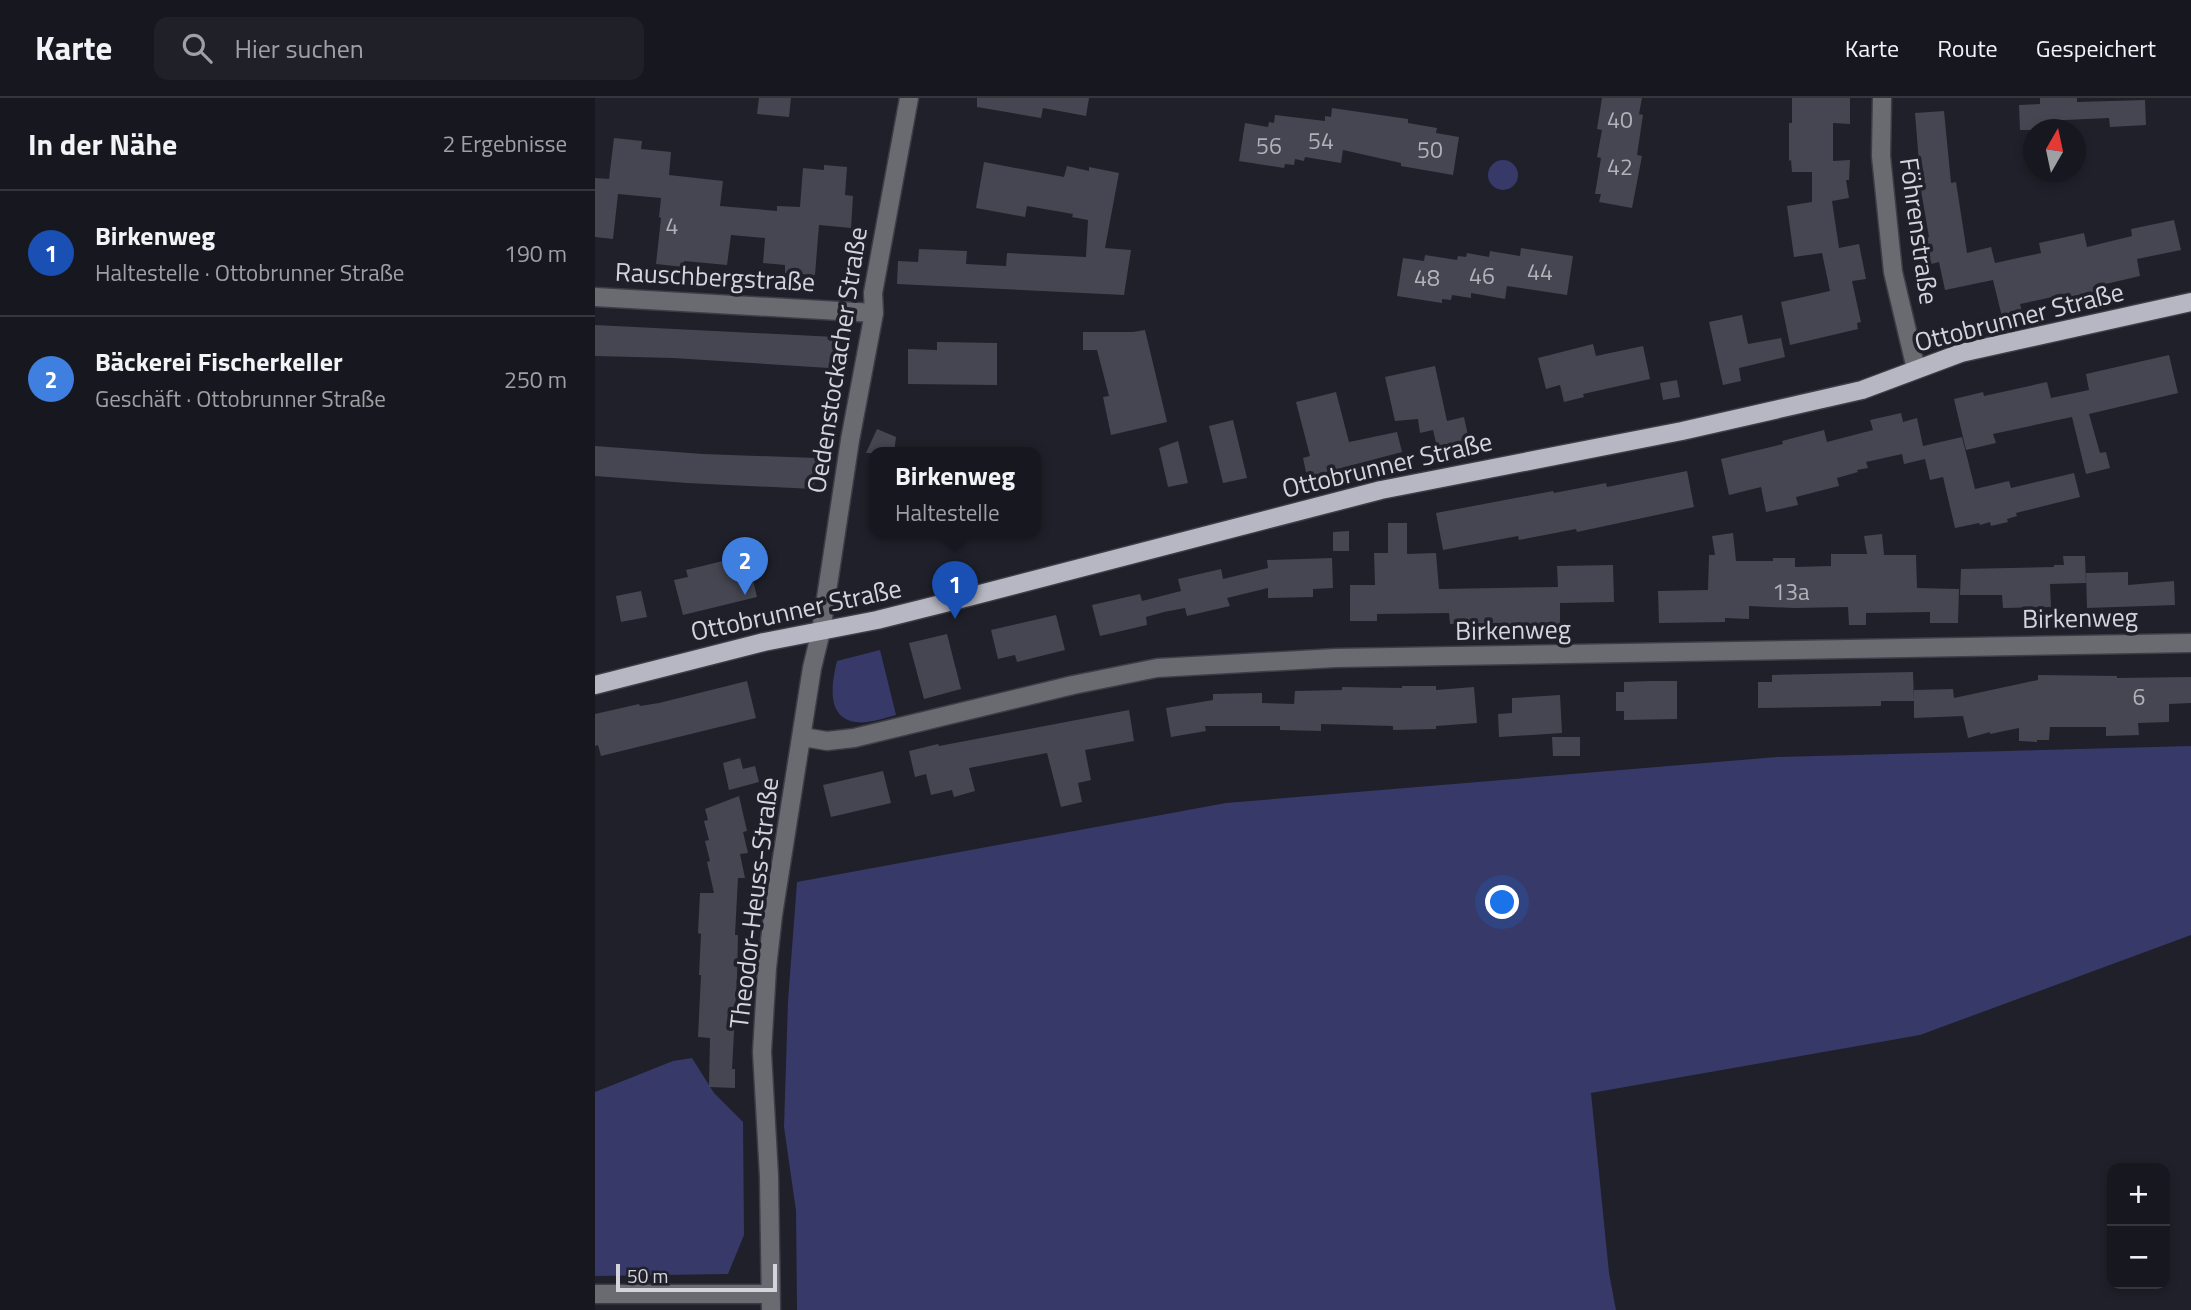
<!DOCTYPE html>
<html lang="de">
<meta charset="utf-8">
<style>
:root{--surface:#17181f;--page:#202128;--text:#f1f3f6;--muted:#9ea0a4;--line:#36373d;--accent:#ea580c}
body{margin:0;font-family:"Titillium Web",sans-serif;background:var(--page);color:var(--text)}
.controls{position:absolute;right:21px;bottom:21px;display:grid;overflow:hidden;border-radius:14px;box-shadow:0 4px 10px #0003}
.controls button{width:63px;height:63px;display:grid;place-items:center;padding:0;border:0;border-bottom:2px solid var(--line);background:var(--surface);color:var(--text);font:35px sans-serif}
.compass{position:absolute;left:1428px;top:21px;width:63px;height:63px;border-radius:50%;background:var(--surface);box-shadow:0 4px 10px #0003;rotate:9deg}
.scale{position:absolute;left:21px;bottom:18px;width:161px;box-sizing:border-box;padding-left:7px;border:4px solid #d4d5dc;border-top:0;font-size:19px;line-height:24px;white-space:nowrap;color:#d4d5dc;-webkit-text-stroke:5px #1f2029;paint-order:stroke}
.you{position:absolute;left:908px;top:805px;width:24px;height:24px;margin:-18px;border:5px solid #fff;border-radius:50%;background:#1a73e8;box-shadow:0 0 0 10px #1a73e833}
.badge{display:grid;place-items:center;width:46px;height:46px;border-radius:50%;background:var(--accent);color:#fff;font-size:23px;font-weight:700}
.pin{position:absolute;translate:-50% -58px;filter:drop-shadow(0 2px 4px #0008)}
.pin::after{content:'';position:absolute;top:37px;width:24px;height:21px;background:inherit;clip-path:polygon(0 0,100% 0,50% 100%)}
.popup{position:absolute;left:274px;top:349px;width:172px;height:91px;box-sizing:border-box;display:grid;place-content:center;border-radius:14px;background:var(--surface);filter:drop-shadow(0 2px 5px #0005);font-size:23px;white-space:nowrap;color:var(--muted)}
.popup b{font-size:26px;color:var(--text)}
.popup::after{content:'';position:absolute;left:50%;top:100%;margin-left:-14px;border:14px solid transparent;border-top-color:var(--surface)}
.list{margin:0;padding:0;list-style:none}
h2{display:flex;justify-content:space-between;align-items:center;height:91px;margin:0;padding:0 28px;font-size:30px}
h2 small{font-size:23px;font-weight:400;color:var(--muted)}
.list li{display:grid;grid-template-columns:46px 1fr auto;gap:21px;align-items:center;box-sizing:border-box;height:126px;padding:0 28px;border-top:2px solid var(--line)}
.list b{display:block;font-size:26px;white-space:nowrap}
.list p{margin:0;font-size:23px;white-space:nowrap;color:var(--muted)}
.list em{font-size:23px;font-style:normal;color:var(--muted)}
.icon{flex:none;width:38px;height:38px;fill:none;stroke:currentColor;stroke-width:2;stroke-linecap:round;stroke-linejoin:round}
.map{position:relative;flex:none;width:1596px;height:1212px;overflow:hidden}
header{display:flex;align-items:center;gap:42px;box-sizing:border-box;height:98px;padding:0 35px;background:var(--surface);border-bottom:2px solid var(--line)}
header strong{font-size:33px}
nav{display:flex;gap:38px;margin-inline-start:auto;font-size:24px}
.search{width:490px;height:63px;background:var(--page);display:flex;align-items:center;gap:18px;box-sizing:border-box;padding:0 24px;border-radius:14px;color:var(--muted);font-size:26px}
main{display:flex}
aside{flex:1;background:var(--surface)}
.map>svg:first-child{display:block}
.green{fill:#373969}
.building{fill:#454651}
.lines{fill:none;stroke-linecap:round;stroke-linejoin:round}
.minor-casing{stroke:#3c3d46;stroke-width:21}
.major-casing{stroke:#3c3d46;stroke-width:21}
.minor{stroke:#6a6b70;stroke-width:18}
.major{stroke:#b6b7c2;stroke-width:18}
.labels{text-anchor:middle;stroke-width:7;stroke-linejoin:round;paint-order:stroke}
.number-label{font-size:23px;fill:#b0b1b9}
.street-label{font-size:26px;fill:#d4d5dc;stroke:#1f2029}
</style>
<header>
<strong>Karte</strong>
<div class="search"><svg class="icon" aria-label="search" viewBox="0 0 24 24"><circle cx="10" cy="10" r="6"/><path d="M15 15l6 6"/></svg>Hier suchen</div>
<nav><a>Karte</a><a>Route</a><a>Gespeichert</a></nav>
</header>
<main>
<aside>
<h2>In der Nähe<small>2 Ergebnisse</small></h2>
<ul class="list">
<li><span class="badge" style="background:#1a4fb4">1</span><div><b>Birkenweg</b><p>Haltestelle · Ottobrunner Straße</p></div><em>190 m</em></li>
<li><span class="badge" style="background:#3f7fe0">2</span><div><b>Bäckerei Fischerkeller</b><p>Geschäft · Ottobrunner Straße</p></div><em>250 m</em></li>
</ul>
</aside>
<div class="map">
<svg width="1596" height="1212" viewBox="0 0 1596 1212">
<rect width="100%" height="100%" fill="#1f2029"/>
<path class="green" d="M893 77a15 15 0 1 1 30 0a15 15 0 1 1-30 0Z
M285,552l16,65c-12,3 -28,9 -40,7 -31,-4 -24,-40 -19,-61z
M1596,648v189l-271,100 -329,58 18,180 7,37h-819l-1,-99 -12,-84 4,-126 9,-119 429,-79 551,-46z
M97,960l22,35 29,29 1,113 -16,39 -133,2v-184l78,-31z"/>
<path class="building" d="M164,0h32l-2,19 -32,-3z
M382,0h112l-3,18 -43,-8 -2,10 -64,-11z
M1007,0h40l-3,16 4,1 -6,40 5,1 -10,52 -33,-6 2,-8h-6l6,-36 -4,-1 5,-27 -5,-1z
M1197,0h58v26l-17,-1v38l17,-1 -1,20h-3l3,18 -17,3 7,47 20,-4 7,35 -14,2 9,41 -4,1 1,6 -68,16 -9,-43 49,-11 -8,-38 -28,4 -7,-51 25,-4v-30h-20l-1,-12 -2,1v-38h3z
M1445,0h37v4l68,-2 1,25 -36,2 -1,-9 -66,3 1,9h-24l-1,-25 21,-1z
M737,10l76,11v4l29,5 -1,5 23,4 -6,38 -52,-9v-3l-58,-13 -2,13 -36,-6 -1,4 -9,-2 -1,6 -9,-1 -1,4 -45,-7 6,-38 23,4 1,-5 5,1 1,-8 50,6v-5l6,1z
M1349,13l7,72 5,-1 11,71 24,-6 4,16 46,-10 -2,-10 45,-10 3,14 45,-11 -1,-7 43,-9 7,30 -44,9 3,17 -47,11 4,11 -42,12 -3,-13 -32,7 2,8 -20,5 -9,-37 -48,10 -6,-28 -20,5 -6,-26 16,-4 -9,-52 -11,1 -2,-22 12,-1 -4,-50z
M19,40l28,3 -1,8 30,3 -2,23 54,6 -3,25 57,5v-5l23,1 3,-39 21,2v-5l23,2 -2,28 8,1 -2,32 -32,-3 -4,50 -30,-2v-8l-22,-2 2,-25 -34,-3 -4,30 -43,-4v6l-28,-3 5,-46 -2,-1 2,-19 -43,-4 -5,45 -18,-2v-59l14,1z
M389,64l80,15 3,-11 22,5v-4l30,6 -14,75 26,2 -7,45 -227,-11 1,-23 20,1 1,-13 48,2 -1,13 40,2 1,-13 79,4 2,-37 -16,-3 1,-3 -46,-8 -2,11 -49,-9z
M926,150l52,8 -6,39 -60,-9 -2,13 -34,-6v5l-19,-3 -1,5 -9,-1v4l-45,-7 6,-38 21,3 1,-6 32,5 1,-4 8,1 1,-4 22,4 1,-6 30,5z
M1147,217l6,29 33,-6 4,19 -46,11 2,13 -18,4 -14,-63z
M0,227l240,12 -1,15h13l-2,17 -172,-11 -78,-2z
M550,232l22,92 -56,13 -8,-38 6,-1 -12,-46h-14v-18h50z
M342,244l60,1v42l-89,-1v-35l29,1z
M998,246l3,12 47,-10 7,33 -67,15 1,3 -20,5 -4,-17 -14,4 -8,-31z
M1574,257l9,38 -89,21 11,39 6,-1 4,16 -24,6 -14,-57 -79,17 3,9 -30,7 -12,-51 29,-7 1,4 63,-14 4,16 38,-8 -3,-16z
M840,268l12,55 17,-4 5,23 -32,7 -4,-17 -13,3 -2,-14 -23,2 -10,-44z
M1082,282l3,17 -17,3 -3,-17z
M741,294l13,50 48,-10 5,20 -95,25 -4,-19 7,-2 -14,-54z
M1306,315l2,9 14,-4 6,28 39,-9 13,52 34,-8 2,7 63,-15 6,24 -64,16 1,3 -10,3 1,3 -17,4 -1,-4 -10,3 -1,-2 -24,5 -12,-51 -13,3 -5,-21 -21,5 -2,-10 -36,8 2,6 -11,2 1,2 -21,6 2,8 -43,11 2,8 -32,7 -5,-25 -32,8 -8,-36 62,-15 -1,-3 42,-11 3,12 46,-12 -3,-10z
M638,322l14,58 -24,5 -14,-57z
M282,331l19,8 -2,16h-28z
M583,343l10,42 -20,4 -9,-39z
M0,348l108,8 113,4 -2,31 -127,-6 -92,-7z
M1092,373l7,36 -117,25 -1,-3 -57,11 -1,-4 -75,14 -7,-37 117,-22 1,2 52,-10 1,4z
M793,425h19v31l29,-1 3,36 119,-2 -1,-21 56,-1 1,37 -54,1v23l-56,3v-6l-54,1 -1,-11 -72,1v7h-27v-36h25l-1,-32h14z
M754,433v20h-16v-19z
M1138,435l3,28h37v-3h22v9l36,-1v-12h36l-3,-18 18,-2 2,21h32l1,33 42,1 -1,34h-28v-11l-64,1v12h-17l-1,-18 -54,1 -45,-2v13l-24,-1v4l-66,1 -1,-32 50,-1 1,-35h6l-3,-19z
M152,457l10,42 -74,18 -9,-35 14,-3 -2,-7z
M1468,458h22l1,27 -36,1 1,23 -48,1 -1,-13h-42l1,-26 93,-2v-2h10z
M737,460l1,30 -20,1v8l-45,1v-10l-41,10 3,8 -43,10 -2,-8 -21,4 -18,5 1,8 -47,11 -8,-31 48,-11 2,7 39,-10 -3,-12 43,-10 2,10 45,-11 -1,-8z
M1533,474v13l46,-4 1,24 -88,3 -1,-35z
M46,493l6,26 -26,5 -5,-26z
M461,517l9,35 -48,12 -2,-7 -17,4 -7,-29z
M352,536l14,55 -37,10 -15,-56z
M1318,574l1,29h-33v5l-123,2v-26h14v-7z
M1443,577l79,1v2l74,-1v26l-22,1v18l-31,1 1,12 -33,1v-9h-56l-1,13h-12v2l-18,-1v-13l-29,6v-2l-22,6 -5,-22 -49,2v-28l39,-1 1,9 84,-18z
M152,583l9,37 -155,38 -3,-11 -3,1v-32l44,-10 1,2 19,-3z
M1055,583h27v38l-53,1v-9h-8v-19h8v-10z
M807,588h34v4l38,-3 3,36 -41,3v3l-43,1v-4l-72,-2v7l-41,-1v-4h-75l1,5 -35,6 -5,-29 47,-8v-6l49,-1v10l32,1 1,-13 47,-1v-3l60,1z
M965,597l2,38 -63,4 -1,-23 14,-1v-15z
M534,612l5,31 -49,9 6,30 -13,3 4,19 -21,5 -14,-54 -78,15 6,23 -21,6 -2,-7 -21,5 -5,-21 -11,3 -6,-26 29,-7 1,2z
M957,639h28v19h-27z
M145,660l3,11 12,-3 4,16 -30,8 -6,-27z
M288,673l8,32 -60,14 -8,-32z
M144,698l8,35 -4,1 5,21 -8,1 5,24h-7l-3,57h3l-1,42 -5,92h3v19l-26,-1 1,-49 -12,-1 3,-62h-2l2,-41 -3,-1 2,-40h14l-7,-31 3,-1 -5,-20 4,-1 -5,-19 4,-1 -3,-11z"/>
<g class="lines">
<defs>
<path id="minor" d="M1287,0l-1,58 12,116 23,97
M0,199l279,16
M208,639l24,4 27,-3 219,-53 84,-17 178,-10 856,-15
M0,1196h175
M176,1212l-2,-134 -7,-124 5,-84 6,-53 39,-247 9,-37 29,-191 24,-127 -1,-20 36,-195"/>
<path id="major" d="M0,587l169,-43 113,-22 76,-19 428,-111 301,-59 180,-41 99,-37 230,-51"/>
</defs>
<use href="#minor" class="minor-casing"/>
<use href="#major" class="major-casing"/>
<use href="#minor" class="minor"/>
<use href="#major" class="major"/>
</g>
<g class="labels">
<g class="number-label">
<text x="1025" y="30">40</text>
<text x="726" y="51">54</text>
<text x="674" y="56">56</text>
<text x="835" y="60">50</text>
<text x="1025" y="77">42</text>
<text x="77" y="136">4</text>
<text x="945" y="182">44</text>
<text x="887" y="186">46</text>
<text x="832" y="188">48</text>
<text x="1196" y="502">13a</text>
<text x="1544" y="607">6</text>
</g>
<g class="street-label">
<text transform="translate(1324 133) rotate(82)" y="9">Föhrenstraße</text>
<text transform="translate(120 179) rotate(3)" y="9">Rauschbergstraße</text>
<text transform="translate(1424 219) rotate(-14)" y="9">Ottobrunner Straße</text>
<text transform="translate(242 262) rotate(-81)" y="9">Oedenstockacher Straße</text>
<text transform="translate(792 367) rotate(-13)" y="9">Ottobrunner Straße</text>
<text transform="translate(201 512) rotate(-12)" y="9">Ottobrunner Straße</text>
<text transform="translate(1485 520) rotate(-1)" y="9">Birkenweg</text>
<text transform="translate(918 532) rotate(-1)" y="9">Birkenweg</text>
<text transform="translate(159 805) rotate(-83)" y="9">Theodor-Heuss-Straße</text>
</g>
</g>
</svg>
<div class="controls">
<button>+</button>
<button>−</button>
</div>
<svg class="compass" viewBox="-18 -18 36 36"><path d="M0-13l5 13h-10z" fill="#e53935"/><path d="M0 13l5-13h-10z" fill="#9ea0a4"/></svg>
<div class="scale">50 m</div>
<div class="you"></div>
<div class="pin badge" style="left:360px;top:521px;background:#1a4fb4">1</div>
<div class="popup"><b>Birkenweg</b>Haltestelle</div>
<div class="pin badge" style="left:150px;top:497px;background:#3f7fe0">2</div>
</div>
</main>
